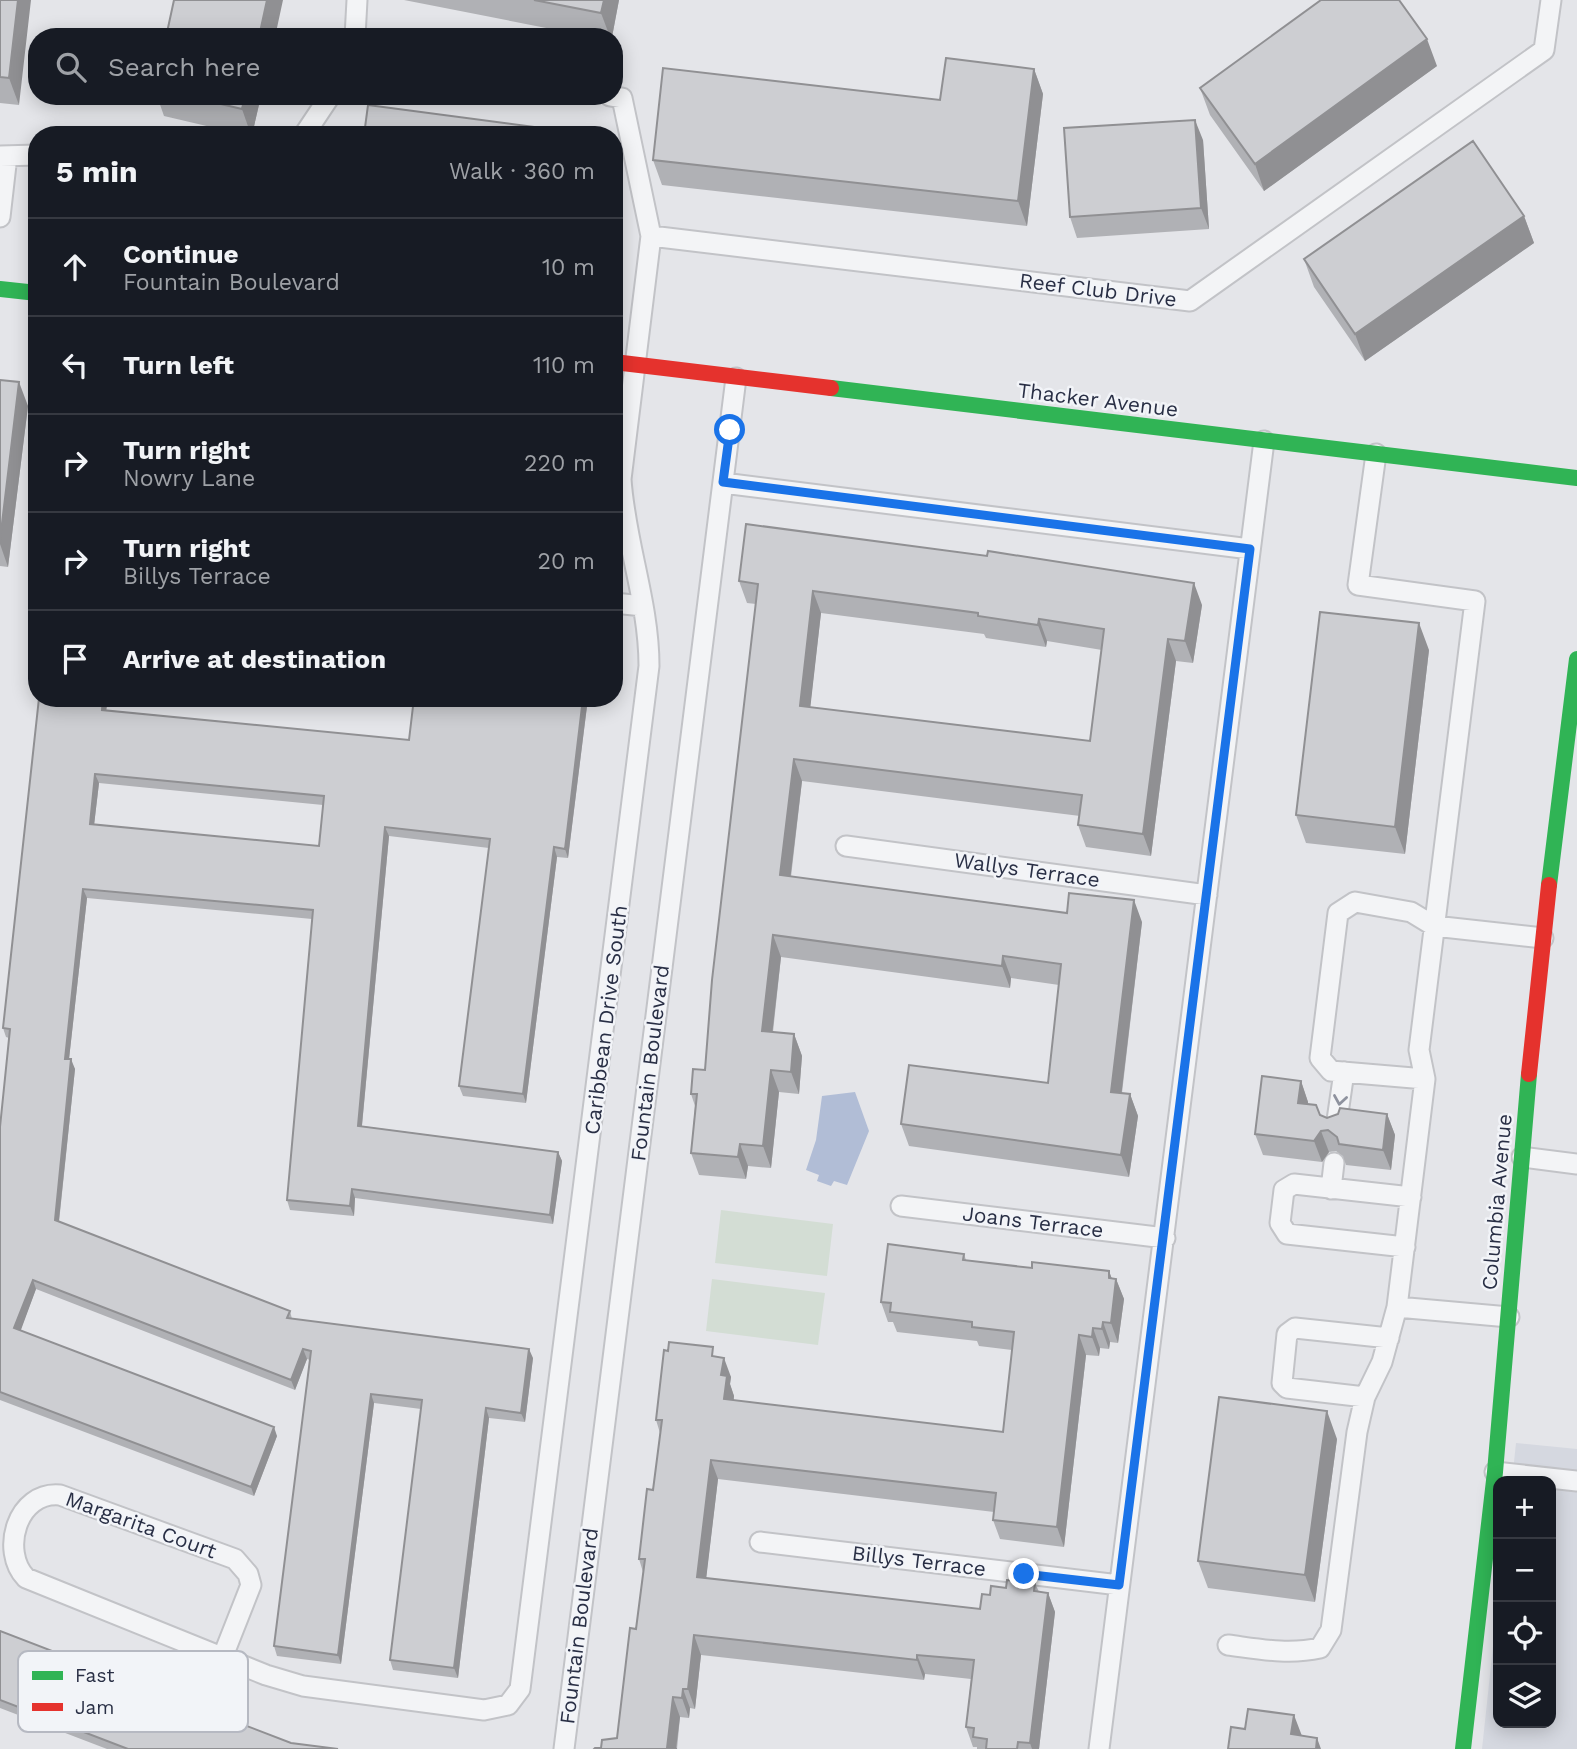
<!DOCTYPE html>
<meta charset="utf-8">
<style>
:root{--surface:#171b24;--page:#20242c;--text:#f1f3f6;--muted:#9ea1a6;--line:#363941}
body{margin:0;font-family:"Work Sans",sans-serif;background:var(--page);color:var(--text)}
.controls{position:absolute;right:21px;bottom:21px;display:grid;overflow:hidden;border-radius:14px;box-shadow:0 4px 18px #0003}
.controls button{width:63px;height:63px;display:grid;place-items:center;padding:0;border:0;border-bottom:2px solid var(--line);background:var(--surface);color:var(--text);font:35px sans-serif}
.stop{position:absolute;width:21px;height:21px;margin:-16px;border:5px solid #1a73e8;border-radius:50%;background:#fff}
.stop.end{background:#1a73e8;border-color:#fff;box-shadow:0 2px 7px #0008}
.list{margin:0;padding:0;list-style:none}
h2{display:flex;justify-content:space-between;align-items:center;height:91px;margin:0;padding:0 28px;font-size:30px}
h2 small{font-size:23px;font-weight:400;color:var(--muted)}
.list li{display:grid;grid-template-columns:46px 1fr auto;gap:21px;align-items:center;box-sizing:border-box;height:98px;padding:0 28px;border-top:2px solid var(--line)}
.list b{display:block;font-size:26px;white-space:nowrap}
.list p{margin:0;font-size:23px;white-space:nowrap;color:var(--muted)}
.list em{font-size:23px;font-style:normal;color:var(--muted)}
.icon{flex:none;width:38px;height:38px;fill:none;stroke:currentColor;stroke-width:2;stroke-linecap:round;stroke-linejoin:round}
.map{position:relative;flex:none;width:1577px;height:1749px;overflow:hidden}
.search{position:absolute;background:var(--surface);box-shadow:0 4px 18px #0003;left:28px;top:28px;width:595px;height:77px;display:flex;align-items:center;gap:18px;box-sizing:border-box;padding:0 24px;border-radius:28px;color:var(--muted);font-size:26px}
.panel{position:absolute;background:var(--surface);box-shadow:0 4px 18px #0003;left:28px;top:126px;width:595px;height:581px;border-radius:28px}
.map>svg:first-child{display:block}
.built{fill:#d5d8e0}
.green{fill:#d3ddd4}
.water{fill:#b1bdd6}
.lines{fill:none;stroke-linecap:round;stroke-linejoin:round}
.lane-casing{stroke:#c2c3c7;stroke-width:23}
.lane{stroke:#f3f4f6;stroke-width:19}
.fast{stroke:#30b455;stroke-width:16}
.jam{stroke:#e5322d;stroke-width:16}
.wall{fill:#b0b1b5;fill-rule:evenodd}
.shaded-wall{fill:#909093}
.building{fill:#cdced2;stroke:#909093;stroke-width:2;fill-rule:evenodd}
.oneway{stroke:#8e929e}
.route{stroke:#1a73e8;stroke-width:9}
.labels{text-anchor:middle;stroke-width:5;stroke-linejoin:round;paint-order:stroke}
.street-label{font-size:21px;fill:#292f45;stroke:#f2f4f8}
.key{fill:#f2f4f8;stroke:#b6b9c2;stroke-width:2}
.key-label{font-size:19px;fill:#292f45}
</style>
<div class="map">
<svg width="1577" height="1749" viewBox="0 0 1577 1749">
<rect width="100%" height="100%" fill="#e4e5e9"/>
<path class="built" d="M1516,1443l61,6v300h-95l16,-149v123h53v-242h-39z"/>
<path class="green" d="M721,1210l112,14 -6,52 -112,-13z
M712,1279l113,14 -7,52 -112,-14z"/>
<path class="water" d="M855,1092l14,39 -22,54 -13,-4 -3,5 -14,-5 2,-6 -13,-5 10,-30 6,-44z"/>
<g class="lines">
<defs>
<path id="lane" d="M355,37l2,-37
M610,96l12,2 29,138 539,65 354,-251 7,-50
M304,135l26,-39
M0,156l37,-1
M0,217l7,-61
M1376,454l-18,131 117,16 -56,449 6,29 -28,228 112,10
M723,483l527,66
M614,603l29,3
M846,846l361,49
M1425,1079l-94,-8 -11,-13 18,-145 17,-11 56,10 23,14 109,12
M1336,1127l8,-55
M1522,1157l55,7
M1331,1189l3,-26
M901,1206l264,32
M1405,1247l-118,-13 -7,-11 4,-33 10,-6 117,13
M1365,1397l-78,-9 -5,-5 5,-49 8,-6 94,10
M1495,1472l82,9
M760,1542l359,43
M1228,1645c31,4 60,10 92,3l11,-18 26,-198 8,-35 17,-35 15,-55
M223,1656l28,-71 -3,-11 -13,-15 -175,-64c-43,-4 -60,56 -34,83l240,97 37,11 181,24 24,-5 12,-16 129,-1023c0,-64 -24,-124 -28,-187l30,-243
M564,1749l172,-1371
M1099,1749l165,-1308"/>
</defs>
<use href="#lane" class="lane-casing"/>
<use href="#lane" class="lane"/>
<path class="fast" d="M0,289l37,4
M831,388l746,90
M1549,885l28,-226
M1463,1749l32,-277 34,-398"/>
<path class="jam" d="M614,362l217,26
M1529,1074l20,-189"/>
</g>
<path class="wall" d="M0,0l19,105 -19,-2z
M404,0h215l-7,37h-20z
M1437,66l-173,125 -54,-76 -10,-27z
M1034,69l9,25 -16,132 -365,-41 -9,-25 287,-60z
M157,96h104l-9,39h-7l-81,-19z
M1203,140l6,89 -132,9 -7,-21z
M1524,216l10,27 -169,118 -51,-74 -10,-28z
M0,380l28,26 -20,161 -8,-1z
M739,581l463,24 -9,58 -17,-2 -25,195 -65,-9 -8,-22 2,-9 -278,-35 -11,96 276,36 75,9 -20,171 8,1 8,22 -9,61 -220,-31 -8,-22 147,-41 11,-98 -48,-7 -1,10 -229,-31 -8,75 21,2 8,22 -3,38 -20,-2 -8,76 -23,-2 -2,13 -47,-4 -8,-22 4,-47 -4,-12 14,-24 51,-466 -9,-1zM821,613l163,21 2,4 60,9 1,-6 55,9 -12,91 -280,-34z
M1429,650l-24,204 -99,-11 -10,-28z
M39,698h69l-2,12 303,30 5,-42h174l-20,160 -11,-1 -31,246 -63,-7 -4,-10 30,-238 -100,-12 -27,290 196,26 4,9 -9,63 -198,-26 -1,18 -64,-6 -3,-10 25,-281 -225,-21 -18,161 6,10 -16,153 231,89 2,8 241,39 -8,64 -36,-4 -31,260 -65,-8 -3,-10 31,-251 -47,-6 -33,261 -64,-8 -3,-10 36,-286 -3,-1 -12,31 -259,-101 -16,42 257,105 -23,60 -254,-96v-273l9,-89 -3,-1 -3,-9zM99,783l224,22 -4,41 -225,-21z
M1301,1081l7,21v2l12,11 7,3 60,-4 8,21 -4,35 -45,-5 -3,-9 -7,-5 -7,1 -7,10 -59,-7 -8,-21z
M964,1254l2,6 66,8 77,3 3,8h4l8,20 -6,44 -8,-1 -1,7 -9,-1 -1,8 -13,-1 -22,192 -64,-8 -7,-19 1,-8 -276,-33 -12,99 274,31 10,-14 16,-7 29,-5 4,9 9,1 7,19 -16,137h-62v-2h-4l-7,-20 5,-48 -46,-5 -1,6 -223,-25 -6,54 -5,-1 -1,10 -9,-1 -3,32 -76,-1 16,-10 19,-109 7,-57 -4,-13 14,-69 7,-57 -4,-13 60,-63 15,20 -1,7 4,12v4l269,32 9,-82 -33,-4 -2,-5 -80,-9 -4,-10h-5l-7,-20z
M1337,1439l-22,163 -107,-14 -10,-27z
M0,1631l291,112 47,6h-231l-107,-41z"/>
<path class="shaded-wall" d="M18,0h13l-12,105 -10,-27z
M267,0h16l-8,37h-16z
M604,0h15l-7,37h-2l-9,-24z
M1427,39l10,27 -173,125 -9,-27z
M1034,69l9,25 -16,132 -9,-25z
M245,96h16l-9,39h-1l-9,-26z
M1195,120l8,20 6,89 -8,-21z
M1524,216l10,27 -169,118 -10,-27z
M19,382l9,24 -20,161 -8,-23v-4z
M1194,583l8,22 -9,58 -8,-22z
M813,591l8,22 -13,115 -8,-22z
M1039,619l8,22 -1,6 -8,-22z
M1419,623l10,27 -24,204 -10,-27z
M1168,639l8,22 -25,195 -8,-22z
M103,698h5l-3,21 -3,-9z
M583,698h5l-20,160 -3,-9z
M794,759l8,22 -14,116 -8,-22z
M95,774l4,9 -6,51 -3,-10z
M385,827l4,9 -28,299 -3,-9z
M554,847l3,10 -31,246 -3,-9z
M83,889l4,9 -19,170 -3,-9z
M1134,900l8,22 -23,192 -8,-22z
M773,935l8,22 -11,96 -8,-22z
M1003,956l8,22 -1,10 -8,-22z
M794,1034l8,22 -3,38 -8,-22z
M71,1059l4,10 -17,160 -3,-9z
M771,1070l8,22 -8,76 -8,-22z
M1301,1081l7,21 -2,22 -8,-21z
M1130,1094l8,22 -9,61 -8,-22z
M1387,1114l8,21 -4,35 -8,-20z
M1321,1131l8,21 -7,10 -8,-21z
M740,1144l8,22 -2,13 -8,-22z
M558,1152l4,9 -9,63 -3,-9z
M352,1189l3,9 -1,18 -4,-10z
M1109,1271l6,17 1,-9 8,20 -6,44 -7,-20 -2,-45z
M33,1280l3,9 -18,49 -4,-10z
M1103,1322l7,20 -1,7 -7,-20z
M1093,1328l7,20 -1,8 -7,-19z
M1079,1335l7,20 -22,192 -7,-20z
M303,1349l4,10 -12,31 -4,-10z
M529,1349l4,9 -8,64 -4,-9z
M724,1358l7,19 -1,7 4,12 -3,22 -7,-19 -3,-24z
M371,1394l3,9 -33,261 -3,-9z
M486,1408l3,10 -31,260 -4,-10z
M1327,1411l10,28 -22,163 -10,-27z
M274,1427l3,9 -23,60 -3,-9z
M711,1460l7,19 -14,118 -7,-20z
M1048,1593l7,19 -16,137h-7l-2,-6z
M694,1635l7,20 -6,54 -7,-20z
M917,1655l8,19 -1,6 -7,-20z
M683,1689l7,19 -1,10 -7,-20z
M673,1697l7,20 -4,32h-9z
M1294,1715l8,21 -11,-2z
M1317,1738l4,11h-5z"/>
<path class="building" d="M0,0h18l-9,78 -9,-1z
M174,0h93l-8,37h-93z
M534,0h70l-3,13z
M1321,0h78l28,39 -172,125 -55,-76z
M946,58l88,11 -16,132 -365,-41 10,-92 277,32z
M187,96h58l-3,13z
M368,105l212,28 -1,2h-215z
M1195,120l6,88 -131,9 -6,-89z
M1473,141l51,75 -169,118 -51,-75z
M0,380l19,2 -19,158z
M746,524l241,32 1,-5 206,32 -9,58 -17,-2 -25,195 -65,-9 4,-30 -288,-36 -14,116 287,38 2,-20 65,7 -23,192 19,2 -9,61 -220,-31 8,-59 139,18 13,-119 -58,-8 -1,10 -229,-31 -11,96 32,3 -3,38 -20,-2 -8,76 -23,-2 -2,13 -47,-4 6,-59h-6l2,-25 12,1 7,-90 46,-396 -19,-3zM813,591l165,22v3l60,9 1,-6 65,10 -14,112 -290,-35z
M1320,612l99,11 -24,204 -99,-12z
M39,698h64l-1,12 307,30 5,-42h169l-18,151 -11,-2 -31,247 -64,-8 31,-247 -105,-12 -27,299 200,26 -8,63 -198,-26 -2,17 -63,-6 26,-290 -230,-21 -18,170h6l-16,161 235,91 -3,7 242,31 -8,64 -35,-5 -32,260 -64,-8 32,-260 -51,-6 -33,261 -64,-9 37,-295 -8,-2 -12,31 -258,-100 -19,48 260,99 -23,60 -251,-95v-265l10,-98 -7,-1zM95,774l229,22 -5,50 -229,-22z
M1262,1076l39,5 -3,22 18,2 4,10 7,3 11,-4 2,-6 47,6 -4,36 -44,-6 -2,-7 -9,-7 -7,1 -7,10 -59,-7z
M888,1244l76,10 -1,6 69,8v-6l77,9v7l7,1 -5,44 -8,-1 -1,7 -9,-1 -1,9 -13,-2 -22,192 -64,-7 3,-27 -285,-33 -14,117 283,32 2,-15 8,1 1,-9 15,2 1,-8 28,3 -1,8 14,2 -18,150 -12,-1 -1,7h-31l1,-10 -14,-2 1,-9 -8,-1 8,-67 -57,-5v5l-223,-25 -6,54h-5l-1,9 -9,-1 -6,51 10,1h-83l1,-1h6l1,-8 15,-2 13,-110 6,1 9,-70h-6l8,-70 6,1 9,-70h-6l8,-70 4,1 1,-9 44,5 -1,9 12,2 -3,17 6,1 -3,23 279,33 11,-100 -42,-5v-5l-82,-10 1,-9 -10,-1z
M1219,1397l108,14 -22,164 -107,-14z
M0,1631l291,112 47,6h-210l-128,-49z
M1248,1709l46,6 -3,19 26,4 -1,11h-88l3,-22 14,2z"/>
<defs><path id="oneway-chevron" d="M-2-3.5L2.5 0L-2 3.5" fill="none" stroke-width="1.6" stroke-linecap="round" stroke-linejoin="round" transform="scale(1.75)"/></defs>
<use class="oneway" href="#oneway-chevron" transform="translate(1340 1100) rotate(99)"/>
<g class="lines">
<path class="route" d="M730,430l-7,52 527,67 -131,1036 -95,-11"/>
</g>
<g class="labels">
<g class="street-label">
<text transform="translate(1098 290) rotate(7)" y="7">Reef Club Drive</text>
<text transform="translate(1098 400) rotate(7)" y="7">Thacker Avenue</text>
<text transform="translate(1027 870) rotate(8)" y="7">Wallys Terrace</text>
<text transform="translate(606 1020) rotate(-83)" y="7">Caribbean Drive South</text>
<text transform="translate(650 1063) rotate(-83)" y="7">Fountain Boulevard</text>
<text transform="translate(1497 1202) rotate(-85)" y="7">Columbia Avenue</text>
<text transform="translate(1033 1222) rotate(7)" y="7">Joans Terrace</text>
<text transform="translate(141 1525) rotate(20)" y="7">Margarita Court</text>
<text transform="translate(919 1561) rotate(7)" y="7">Billys Terrace</text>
<text transform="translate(579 1626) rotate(-83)" y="7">Fountain Boulevard</text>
</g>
</g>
<rect x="18" y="1651" width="230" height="81" rx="10" class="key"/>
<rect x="32" y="1671" width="31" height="9" fill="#30b455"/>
<rect x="32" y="1703" width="31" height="8" fill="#e5322d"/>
<g class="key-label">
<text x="75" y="1682">Fast</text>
<text x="75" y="1714">Jam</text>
</g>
</svg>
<div class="controls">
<button>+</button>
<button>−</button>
<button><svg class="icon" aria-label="locate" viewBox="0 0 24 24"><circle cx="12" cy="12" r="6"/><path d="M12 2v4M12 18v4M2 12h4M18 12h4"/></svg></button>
<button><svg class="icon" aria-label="layers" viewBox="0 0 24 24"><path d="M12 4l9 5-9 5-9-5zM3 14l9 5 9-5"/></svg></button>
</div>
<div class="stop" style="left:730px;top:430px"></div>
<div class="stop end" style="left:1024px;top:1574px"></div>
<div class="search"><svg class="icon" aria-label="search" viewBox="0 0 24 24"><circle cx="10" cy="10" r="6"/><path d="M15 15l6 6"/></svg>Search here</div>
<section class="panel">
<h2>5 min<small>Walk · 360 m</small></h2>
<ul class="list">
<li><svg class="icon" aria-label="ahead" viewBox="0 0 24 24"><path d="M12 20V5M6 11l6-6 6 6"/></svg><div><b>Continue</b><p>Fountain Boulevard</p></div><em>10 m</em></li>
<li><svg class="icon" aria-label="left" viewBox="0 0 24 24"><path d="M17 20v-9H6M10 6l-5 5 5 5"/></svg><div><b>Turn left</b></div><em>110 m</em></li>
<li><svg class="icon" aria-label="right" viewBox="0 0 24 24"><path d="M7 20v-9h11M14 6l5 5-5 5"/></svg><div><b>Turn right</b><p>Nowry Lane</p></div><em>220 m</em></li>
<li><svg class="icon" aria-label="right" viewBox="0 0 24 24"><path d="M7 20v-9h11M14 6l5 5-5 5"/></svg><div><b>Turn right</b><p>Billys Terrace</p></div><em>20 m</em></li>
<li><svg class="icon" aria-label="arrive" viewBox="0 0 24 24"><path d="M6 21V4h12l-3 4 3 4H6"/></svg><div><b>Arrive at destination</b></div></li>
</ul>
</section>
</div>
